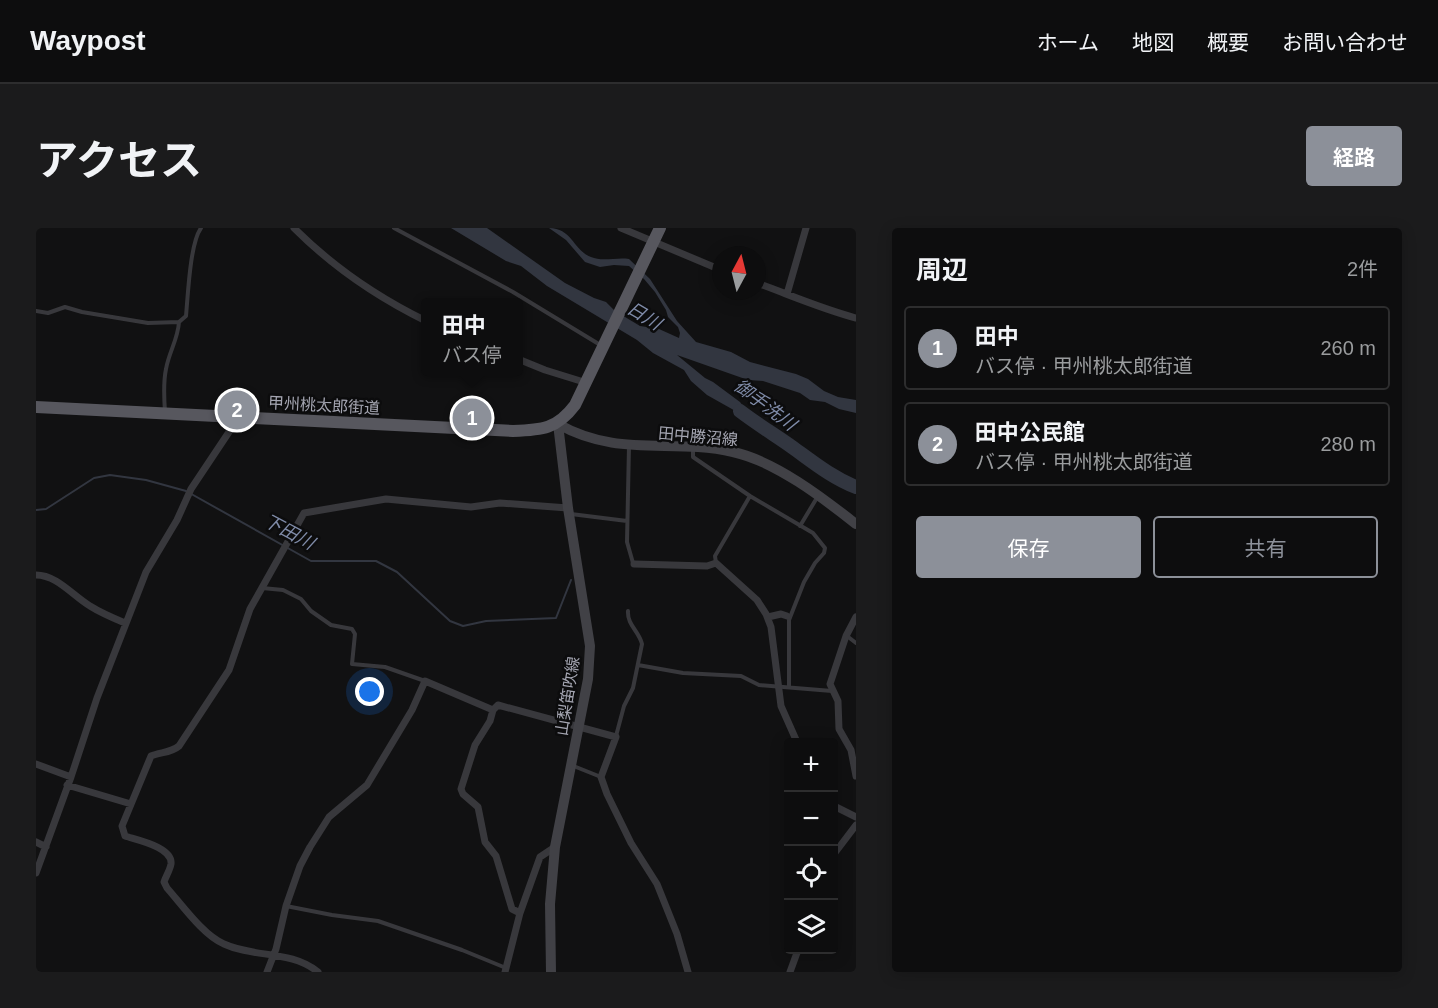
<!DOCTYPE html>
<html lang="ja">
<meta charset="utf-8">
<style>
:root{--surface:#0d0d0e;--page:#1b1b1c;--text:#f1f3f6;--muted:#9a9c9e;--line:#2d2d2e;--accent:#8c9099}
body{margin:0;font-family:Arial,"Noto Sans JP",sans-serif;background:var(--page);color:var(--text)}
.controls{position:absolute;right:18px;bottom:18px;display:grid;overflow:hidden;border-radius:6px;box-shadow:0 3px 15px #0003}
.controls button{width:54px;height:54px;display:grid;place-items:center;padding:0;border:0;border-bottom:2px solid var(--line);background:var(--surface);color:var(--text);font:30px sans-serif}
.compass{position:absolute;left:676px;top:18px;width:54px;height:54px;border-radius:50%;background:var(--surface);box-shadow:0 3px 15px #0003;rotate:7deg}
.you{position:absolute;left:334px;top:464px;width:21px;height:21px;margin:-15px;border:4px solid #fff;border-radius:50%;background:#1a73e8;box-shadow:0 0 0 9px #1a73e833}
.badge{display:grid;place-items:center;width:39px;height:39px;border-radius:50%;background:var(--accent);color:#fff;font-size:20px;font-weight:700}
.pin{position:absolute;translate:-50% -50%;border:3px solid #fff;box-shadow:0 2px 6px #0006}
.popup{position:absolute;left:385px;top:70px;width:102px;height:78px;box-sizing:border-box;display:grid;place-content:center;border-radius:6px;background:var(--surface);filter:drop-shadow(0 2px 4px #0005);font-size:20px;white-space:nowrap;color:var(--muted)}
.popup b{font-size:22px;color:var(--text)}
.popup::after{content:'';position:absolute;left:50%;top:100%;margin-left:-12px;border:12px solid transparent;border-top-color:var(--surface)}
.list{margin:0;padding:0;list-style:none}
h2{display:flex;justify-content:space-between;align-items:center;height:78px;margin:0;padding:0 24px;font-size:26px}
h2 small{font-size:20px;font-weight:400;color:var(--muted)}
.list li{display:grid;grid-template-columns:39px 1fr auto;gap:18px;align-items:center;box-sizing:border-box;height:84px;margin:0 12px 12px;padding:0 12px;border:2px solid var(--line);border-radius:6px}
.list b{display:block;font-size:22px;white-space:nowrap}
.list p{margin:0;font-size:20px;white-space:nowrap;color:var(--muted)}
.list em{font-size:20px;font-style:normal;color:var(--muted)}
.actions{display:flex;gap:12px;padding:18px 24px}
.actions a{flex:1;padding:14px 0;border:2px solid var(--accent);border-radius:6px;text-align:center;font-size:21px;color:var(--accent)}
.actions .main{background:var(--accent);color:#fff}
.icon{flex:none;width:33px;height:33px;fill:none;stroke:currentColor;stroke-width:2;stroke-linecap:round;stroke-linejoin:round}
.map{position:relative;flex:none;width:820px;height:744px;overflow:hidden;border-radius:6px}
header{display:flex;align-items:center;gap:36px;box-sizing:border-box;height:84px;padding:0 30px;background:var(--surface);border-bottom:2px solid var(--line)}
header strong{font-size:28px}
nav{display:flex;gap:33px;margin-inline-start:auto;font-size:21px}
.intro{display:flex;align-items:center;justify-content:space-between;box-sizing:border-box;height:144px;padding:0 36px}
h1{margin:0;font-size:42px}
.button{padding:15px 27px;border-radius:6px;background:var(--accent);color:#fff;font-size:21px;font-weight:700}
main{display:flex;gap:36px;padding:0 36px}
aside{flex:1;background:var(--surface);border-radius:6px;box-shadow:0 3px 15px #0003}
.map>svg:first-child{display:block}
.water{fill:#323640}
.lines{fill:none;stroke-linecap:round;stroke-linejoin:round}
.stream{stroke:#323640;stroke-width:2}
.river{stroke:#323640;stroke-width:14}
.service{stroke:#38383c;stroke-width:4}
.minor{stroke:#38383c;stroke-width:7}
.secondary{stroke:#414146;stroke-width:10}
.trunk{stroke:#57575e;stroke-width:12}
.labels{text-anchor:middle;stroke-width:5;stroke-linejoin:round;paint-order:stroke}
.street-label{font-size:16px;fill:#a4a5b1;stroke:#0c0c0d}
.water-label{font-size:18px;font-style:italic;fill:#7f8ba8;stroke:#0c0c0d}
</style>
<header>
<strong>Waypost</strong>
<nav><a>ホーム</a><a>地図</a><a>概要</a><a>お問い合わせ</a></nav>
</header>
<div class="intro"><h1>アクセス</h1><a class="button">経路</a></div>
<main>
<div class="map">
<svg width="820" height="744" viewBox="0 0 820 744">
<rect width="100%" height="100%" fill="#111112"/>
<path class="water" d="M415,0h36l78,55 29,15 12,4 9,9 25,15 19,3 20,9 1,-5 -2,-6 -10,-10 -2,-7 -11,-18 -11,-13 -15,-13 -15,-1 -14,2 -15,-5 -19,-22 -17,-12c23,0 24,22 42,29 11,5 26,0 38,2l21,20 27,42 19,21 35,10 19,10 46,12 12,5 16,12 14,6 18,3v13l-17,-4 -14,-7 -15,-2 -10,-7 -37,-12 -15,-1 -71,-25 28,23 8,4 27,20 15,20 -48,-27 -16,-14 -7,-11 -31,-17 -16,-13 -90,-54 -26,-20 -15,-5z"/>
<g class="lines">
<path class="stream" d="M0,282l10,-1 48,-31 16,-3 36,5 40,11 125,70h65l21,11 53,49 13,5 23,-5 70,-3 15,-38"/>
<path class="river" d="M704,183c17,13 35,24 52,36 21,15 39,30 64,40"/>
<path class="service" d="M358,0l119,64 89,54
M0,83l12,2 17,-6 17,5 66,11 31,-1
M129,184c-1,-14 -2,-29 1,-43 3,-17 12,-30 13,-47l7,-6c2,-21 4,-73 15,-88
M593,218l-2,96 6,21
M657,220v9l57,39 63,37 12,15 -1,5 -9,10 -11,19 -15,38v67
M535,286l56,7
M764,298l18,-30
M680,335l-1,-7 35,-60
M226,360l21,2 18,9 10,12 20,14 21,4 3,5 -3,30 33,3 40,14
M811,408l9,7
M602,437l45,8 58,3 18,9 73,6
M580,508l8,-30 9,-18 9,-44c-3,-13 -15,-19 -14,-33
M535,537l30,12
M250,678l46,9 46,6 84,29 44,18"/>
<path class="minor" d="M258,0c38,38 83,69 132,93
M585,0l100,42
M721,55c33,12 65,26 99,35
M751,66l19,-66
M482,131l27,11 42,13
M598,336l73,2 9,-3 41,37 9,14 5,13 10,79 16,36
M0,347c21,0 37,21 54,31 11,7 23,12 35,17
M732,389l13,-3 6,2
M820,389l-10,19 -16,48 8,17 1,28 12,21 5,26
M457,482l-3,11 -15,24 -14,44 2,5 15,13 7,35 11,14 16,53 8,4
M0,536l35,13
M31,557l64,19
M798,578l22,11
M0,614l10,5
M798,626l22,-29
M0,645l35,-96 26,-79 49,-126 31,-52 14,-31 38,-57 5,-15
M231,744l9,-23 10,-43 14,-40 10,-19 19,-30 38,-32 45,-75 13,-29 68,29 5,-5 118,32 -15,40 6,17 24,49 26,41 20,50 11,38
M282,744c-27,-22 -64,-14 -94,-28 -20,-8 -42,-39 -57,-56l-3,-6c2,-6 6,-12 7,-18 2,-17 -34,-24 -46,-28l-3,-10 29,-70c9,-4 20,-3 28,-10l50,-76 21,-61 54,-96 82,-14 85,8 29,-4 68,5
M469,744l15,-59 20,-56 15,-10
M754,744l8,-22"/>
<path class="secondary" d="M522,196c60,34 113,14 175,28 42,9 90,46 123,72
M515,744l-1,-68 5,-57 33,-168 2,-33 -22,-138 -10,-84"/>
<path class="trunk" d="M0,179l477,24c29,-1 44,-2 62,-26l85,-177"/>
</g>
<g class="labels">
<g class="street-label">
<text transform="translate(288 177) rotate(3)" y="6">甲州桃太郎街道</text>
<text transform="translate(662 208) rotate(5)" y="6">田中勝沼線</text>
<text transform="translate(531 468) rotate(-81)" y="6">山梨笛吹線</text>
</g>
<g class="water-label">
<text transform="translate(608 88) rotate(31)" y="6">日川</text>
<text transform="translate(729 177) rotate(37)" y="6">御手洗川</text>
<text transform="translate(253 304) rotate(28)" y="6">下田川</text>
</g>
</g>
</svg>
<div class="controls">
<button>+</button>
<button>−</button>
<button><svg class="icon" aria-label="locate" viewBox="0 0 24 24"><circle cx="12" cy="12" r="6"/><path d="M12 2v4M12 18v4M2 12h4M18 12h4"/></svg></button>
<button><svg class="icon" aria-label="layers" viewBox="0 0 24 24"><path d="M12 4l9 5-9 5-9-5zM3 14l9 5 9-5"/></svg></button>
</div>
<svg class="compass" viewBox="-18 -18 36 36"><path d="M0-13l5 13h-10z" fill="#e53935"/><path d="M0 13l5-13h-10z" fill="#9a9c9e"/></svg>
<div class="you"></div>
<div class="pin badge" style="left:436px;top:190px">1</div>
<div class="popup"><b>田中</b>バス停</div>
<div class="pin badge" style="left:201px;top:182px">2</div>
</div>
<aside>
<h2>周辺<small>2件</small></h2>
<ul class="list">
<li><span class="badge">1</span><div><b>田中</b><p>バス停 · 甲州桃太郎街道</p></div><em>260 m</em></li>
<li><span class="badge">2</span><div><b>田中公民館</b><p>バス停 · 甲州桃太郎街道</p></div><em>280 m</em></li>
</ul>
<div class="actions"><a class="main">保存</a><a>共有</a></div>
</aside>
</main>
